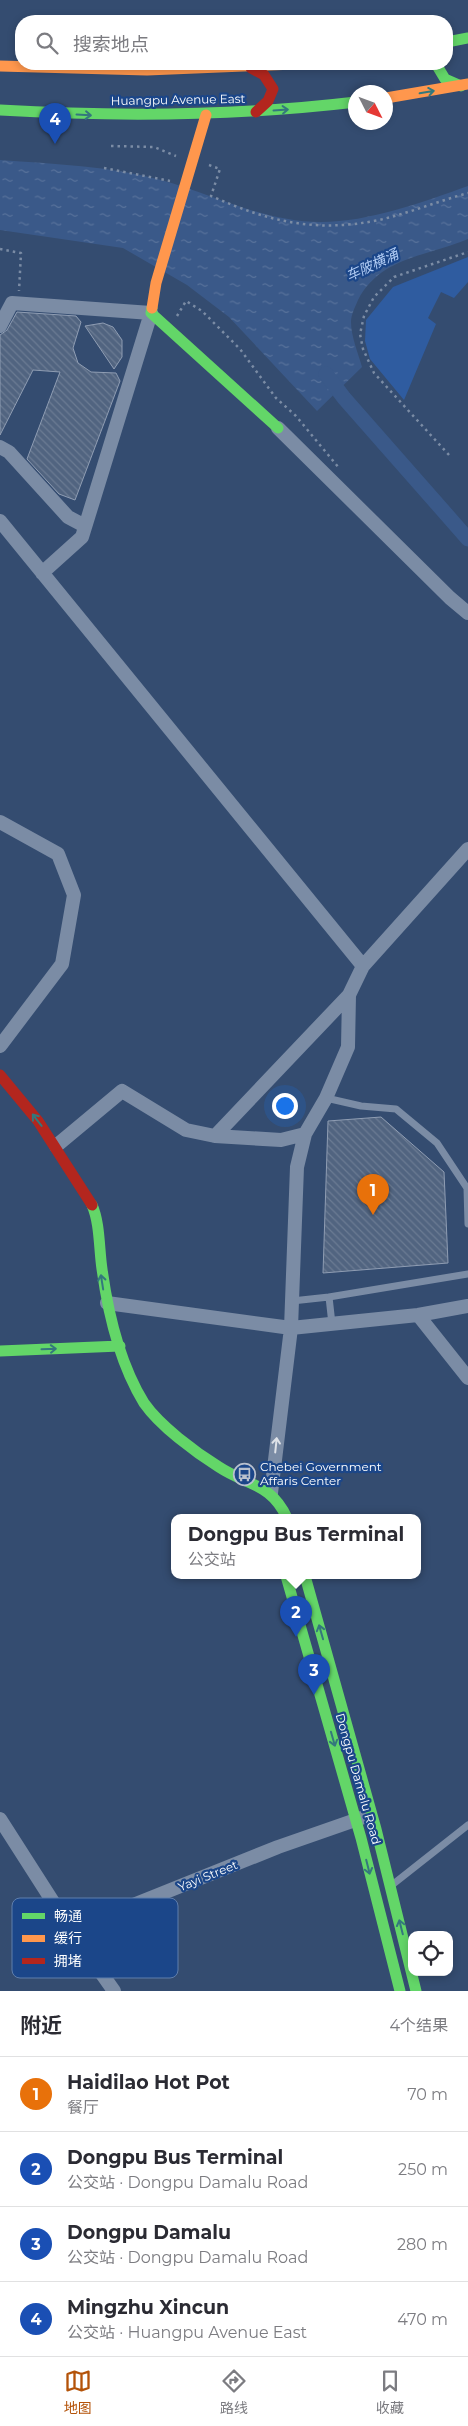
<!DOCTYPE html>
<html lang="zh">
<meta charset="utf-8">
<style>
:root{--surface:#fff;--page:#f2f2f3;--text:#2b2b33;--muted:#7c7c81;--line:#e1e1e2;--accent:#b45309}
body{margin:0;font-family:Montserrat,"Noto Sans SC",sans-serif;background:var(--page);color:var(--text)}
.controls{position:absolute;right:15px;bottom:15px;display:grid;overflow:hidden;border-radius:10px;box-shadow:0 2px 8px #0003}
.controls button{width:45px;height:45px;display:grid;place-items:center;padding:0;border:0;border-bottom:1px solid var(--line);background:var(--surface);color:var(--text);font:25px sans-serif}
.compass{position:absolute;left:348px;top:85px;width:45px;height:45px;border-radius:50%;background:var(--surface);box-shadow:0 2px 8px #0003;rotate:132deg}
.you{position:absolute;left:284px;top:1105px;width:18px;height:18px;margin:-12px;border:4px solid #fff;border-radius:50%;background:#1a73e8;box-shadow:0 0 0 8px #1a73e833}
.badge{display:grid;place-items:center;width:32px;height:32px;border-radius:50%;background:var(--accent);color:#fff;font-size:16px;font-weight:700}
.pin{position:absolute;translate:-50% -41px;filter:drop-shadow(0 1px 2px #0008)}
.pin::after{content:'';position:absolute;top:26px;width:18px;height:15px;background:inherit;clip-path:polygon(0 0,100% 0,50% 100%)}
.popup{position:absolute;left:171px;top:1514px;width:250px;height:65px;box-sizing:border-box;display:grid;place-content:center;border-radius:10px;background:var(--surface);filter:drop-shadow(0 1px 4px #0005);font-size:16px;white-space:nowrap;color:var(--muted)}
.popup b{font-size:19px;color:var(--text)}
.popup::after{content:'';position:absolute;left:50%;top:100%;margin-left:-10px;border:10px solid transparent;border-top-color:var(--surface)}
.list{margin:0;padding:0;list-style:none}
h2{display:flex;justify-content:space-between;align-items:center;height:65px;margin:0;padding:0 20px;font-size:21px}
h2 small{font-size:16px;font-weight:400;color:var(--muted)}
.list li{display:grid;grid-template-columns:32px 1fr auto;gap:15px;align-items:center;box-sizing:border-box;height:75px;padding:0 20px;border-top:1px solid var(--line)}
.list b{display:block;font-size:19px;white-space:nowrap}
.list p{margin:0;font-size:16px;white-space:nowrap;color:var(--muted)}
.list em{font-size:16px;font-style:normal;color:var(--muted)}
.icon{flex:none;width:28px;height:28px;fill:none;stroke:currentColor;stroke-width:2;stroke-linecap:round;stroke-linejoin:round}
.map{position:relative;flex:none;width:468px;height:1991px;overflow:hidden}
.search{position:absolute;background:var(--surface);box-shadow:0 2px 8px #0003;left:15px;right:15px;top:15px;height:55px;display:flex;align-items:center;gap:12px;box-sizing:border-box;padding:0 18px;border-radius:20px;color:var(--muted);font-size:19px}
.sheet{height:365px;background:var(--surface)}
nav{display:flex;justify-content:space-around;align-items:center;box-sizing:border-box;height:70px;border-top:1px solid var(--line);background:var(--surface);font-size:14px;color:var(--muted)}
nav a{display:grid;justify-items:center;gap:2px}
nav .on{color:var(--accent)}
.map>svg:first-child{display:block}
.green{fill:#2f5ca0}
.water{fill:url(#water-ripples)}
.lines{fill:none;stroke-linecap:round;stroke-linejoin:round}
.canal{stroke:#3a5989;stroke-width:15}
.building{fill:url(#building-back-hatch);stroke:#8f9db3}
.path{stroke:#7b8ca5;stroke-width:2.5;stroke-dasharray:2.5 4;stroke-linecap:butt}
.lane{stroke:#7b8ca5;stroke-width:7}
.street{stroke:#7b8ca5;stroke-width:14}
.fast{stroke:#63d668;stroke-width:11}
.slow{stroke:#ff974d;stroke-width:11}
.jam{stroke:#b3261e;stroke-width:11}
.oneway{stroke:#34787d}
.oneway2{stroke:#dee2e8}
.labels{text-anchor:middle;stroke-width:4.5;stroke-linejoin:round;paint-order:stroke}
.street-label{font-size:12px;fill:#fff;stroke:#1b4689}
.poi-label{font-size:12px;fill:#fff;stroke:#1b4689;text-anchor:start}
.water-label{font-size:14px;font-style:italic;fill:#b1ccf4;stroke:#1b4689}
.key{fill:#1b4689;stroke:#5f7eac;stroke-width:1}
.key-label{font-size:14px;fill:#fff}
</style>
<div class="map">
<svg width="468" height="1991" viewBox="0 0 468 1991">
<defs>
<pattern id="water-ripples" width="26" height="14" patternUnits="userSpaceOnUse" patternTransform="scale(1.25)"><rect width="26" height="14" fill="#3a5989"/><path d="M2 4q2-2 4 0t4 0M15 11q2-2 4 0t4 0" fill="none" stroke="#58729b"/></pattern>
<pattern id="building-back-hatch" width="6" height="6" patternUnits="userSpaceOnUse" patternTransform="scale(1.25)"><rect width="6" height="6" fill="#516480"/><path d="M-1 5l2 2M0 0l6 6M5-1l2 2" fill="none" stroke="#6b7b93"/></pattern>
</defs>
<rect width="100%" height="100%" fill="#344c70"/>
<path class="green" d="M468,257v25l-14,16 -13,-6 -13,26 8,6 -32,76 -34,-41 -5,-18 1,-21 27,-33z"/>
<path class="water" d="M0,160c54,4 109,6 161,20 54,15 103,42 160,42 48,0 102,-20 147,-36v53c-40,17 -88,18 -110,61 -3,7 -7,15 -7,22 0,14 7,31 11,45l-45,44 -88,-94 -42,-32 -64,-37 -123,-18z"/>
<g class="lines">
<path class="canal" d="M326,374l18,24 124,141"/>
</g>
<path class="building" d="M17,312l59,4 5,6 -8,26 5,15 13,9 25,1 4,8 -45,119 -16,-6 -32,-35 33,-87 -27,-2 -33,65v-100l7,-5z
M103,323l10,4 9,13v17l-8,12 -29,-43z
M381,1117l63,55 4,91 -125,10 5,-152z"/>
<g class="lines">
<path class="path" d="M111,146l43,1 22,9
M209,165l11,4 -9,27c59,26 105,37 168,24 30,-7 60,-19 89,-27
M104,168l66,13
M0,249l21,4 -2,38
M177,316l9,-15 16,10 38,38 36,49 20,18 43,52
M449,455l-75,-82 -11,-24 -3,-15 4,-18 10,-19 20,-20 74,-25"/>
<path class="lane" d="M326,1098l35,8 35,3 41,34 30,45 1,36
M292,1301l37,-4
M332,1324l-3,-27 139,-23
M392,1885l76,-60"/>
<path class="street" d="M0,326l12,-23 139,10 -69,224 -40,36
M278,428l172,170 18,15
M0,447l9,5 59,65 17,9
M0,521l363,445
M0,822l58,32 16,41 -12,69 -62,82
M215,1136l66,4 24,-6
M56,1146l66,-55 64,39 29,6 134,-141 14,-29 105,-117
M107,1303l184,25 127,-13 50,-9
M418,1315l50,63
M271,1493l20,-165 6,-161 8,-33 21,-36 22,-51 1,-52
M0,1819l71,111 207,-83 86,-30
M71,1930l43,61"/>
<path class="fast" d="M447,42l21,-4
M436,64l9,15 16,7
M0,110c120,7 237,6 356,-8
M152,308l-1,5 127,115
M92,1205c8,18 7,44 10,64 6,44 18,95 42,134 16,23 51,49 75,64 29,19 52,16 68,51
M0,1351l120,-5
M286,1576l75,262 39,153
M305,1576l71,253 40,162"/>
<path class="slow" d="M0,66l147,4 147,-6
M386,98l82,-14
M152,308l4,-25 50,-168"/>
<path class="jam" d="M251,68l13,7 9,14 -5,12 -12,11
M0,1075l38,46 54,84"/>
</g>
<defs><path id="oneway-shaft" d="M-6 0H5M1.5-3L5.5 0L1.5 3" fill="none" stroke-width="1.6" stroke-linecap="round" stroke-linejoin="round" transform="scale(1.25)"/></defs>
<g class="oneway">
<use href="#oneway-shaft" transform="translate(427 92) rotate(-10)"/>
<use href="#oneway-shaft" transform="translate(281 110) rotate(-4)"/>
<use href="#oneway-shaft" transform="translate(84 115) rotate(3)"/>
<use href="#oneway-shaft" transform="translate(37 1120) rotate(-128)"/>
<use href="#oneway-shaft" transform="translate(102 1282) rotate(-99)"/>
<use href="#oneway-shaft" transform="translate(49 1349) rotate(-2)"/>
<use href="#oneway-shaft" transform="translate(321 1632) rotate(-106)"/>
<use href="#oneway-shaft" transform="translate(333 1739) rotate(74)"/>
<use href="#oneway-shaft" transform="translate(368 1867) rotate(76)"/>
<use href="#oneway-shaft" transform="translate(401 1927) rotate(-104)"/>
</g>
<use class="oneway2" href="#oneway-shaft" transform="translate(276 1445) rotate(-84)"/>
<defs>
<symbol id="bus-ring" viewBox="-11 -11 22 22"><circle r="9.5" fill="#1b4689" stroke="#b8c0cd" stroke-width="1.5"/><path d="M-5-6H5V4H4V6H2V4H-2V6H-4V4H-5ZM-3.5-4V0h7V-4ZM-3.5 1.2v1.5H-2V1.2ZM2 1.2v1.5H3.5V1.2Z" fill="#b8c0cd"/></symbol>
</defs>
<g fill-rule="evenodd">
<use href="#bus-ring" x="232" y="1462" width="25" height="25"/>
</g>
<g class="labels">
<g class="street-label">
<text transform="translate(178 100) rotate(-1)" y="4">Huangpu Avenue East</text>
<text transform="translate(358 1779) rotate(74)" y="4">Dongpu Damalu Road</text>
<text transform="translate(208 1876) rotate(-22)" y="4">Yayi Street</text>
</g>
<g class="poi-label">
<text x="260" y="1471">Chebei Government<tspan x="260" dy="14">Affaris Center</tspan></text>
</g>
<g class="water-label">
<text transform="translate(372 265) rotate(-25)" y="5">车陂横涌</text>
</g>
</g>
<rect x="12" y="1898" width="166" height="80" rx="8" class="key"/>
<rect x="22" y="1913" width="23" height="6" fill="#63d668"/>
<rect x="22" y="1935" width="23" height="7" fill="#ff974d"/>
<rect x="22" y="1958" width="23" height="6" fill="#b3261e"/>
<g class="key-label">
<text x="54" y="1921">畅通</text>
<text x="54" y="1943">缓行</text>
<text x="54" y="1966">拥堵</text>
</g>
</svg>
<div class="controls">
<button><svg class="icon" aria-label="locate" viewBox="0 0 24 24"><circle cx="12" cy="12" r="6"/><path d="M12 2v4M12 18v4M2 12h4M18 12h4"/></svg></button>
</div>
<svg class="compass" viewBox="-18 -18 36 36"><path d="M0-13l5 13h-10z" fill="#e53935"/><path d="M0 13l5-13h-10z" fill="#7c7c81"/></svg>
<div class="you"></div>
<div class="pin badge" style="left:373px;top:1215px;background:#e8710a">1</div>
<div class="pin badge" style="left:296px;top:1637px;background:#1a4fb4">2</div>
<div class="popup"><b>Dongpu Bus Terminal</b>公交站</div>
<div class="pin badge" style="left:314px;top:1695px;background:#1a4fb4">3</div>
<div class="pin badge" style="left:55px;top:144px;background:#1a4fb4">4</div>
<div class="search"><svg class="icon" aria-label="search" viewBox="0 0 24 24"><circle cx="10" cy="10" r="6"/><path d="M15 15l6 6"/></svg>搜索地点</div>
</div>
<section class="sheet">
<h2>附近<small>4个结果</small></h2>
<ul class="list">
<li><span class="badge" style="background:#e8710a">1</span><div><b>Haidilao Hot Pot</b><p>餐厅</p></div><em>70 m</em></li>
<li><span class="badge" style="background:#1a4fb4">2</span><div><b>Dongpu Bus Terminal</b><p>公交站 · Dongpu Damalu Road</p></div><em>250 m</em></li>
<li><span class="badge" style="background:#1a4fb4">3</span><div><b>Dongpu Damalu</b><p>公交站 · Dongpu Damalu Road</p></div><em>280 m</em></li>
<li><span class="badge" style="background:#1a4fb4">4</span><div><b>Mingzhu Xincun</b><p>公交站 · Huangpu Avenue East</p></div><em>470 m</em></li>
</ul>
</section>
<nav>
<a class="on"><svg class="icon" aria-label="map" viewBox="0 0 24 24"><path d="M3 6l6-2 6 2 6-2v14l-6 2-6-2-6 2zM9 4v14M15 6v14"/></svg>地图</a>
<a><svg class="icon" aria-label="directions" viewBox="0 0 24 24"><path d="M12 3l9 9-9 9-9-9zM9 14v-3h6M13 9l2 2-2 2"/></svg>路线</a>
<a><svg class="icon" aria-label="saved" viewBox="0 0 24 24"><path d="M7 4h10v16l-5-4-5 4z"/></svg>收藏</a>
</nav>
